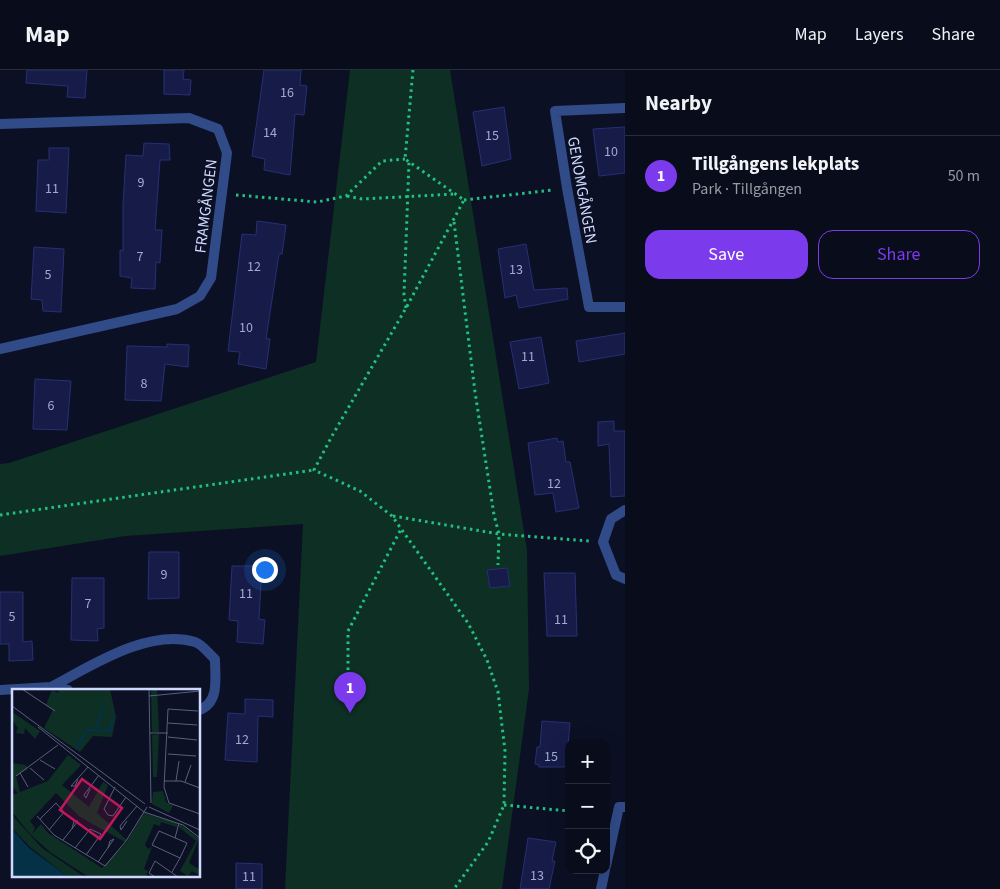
<!DOCTYPE html>
<meta charset="utf-8">
<style>
:root{--surface:#090c1b;--page:#171a28;--text:#f1f3f6;--muted:#999ba3;--line:#292c3a;--accent:#7c3aed}
body{margin:0;font-family:"Source Sans 3",sans-serif;background:var(--page);color:var(--text)}
.controls{position:absolute;right:15px;bottom:15px;display:grid;overflow:hidden;border-radius:10px;box-shadow:0 5px 20px #0002}
.controls button{width:45px;height:45px;display:grid;place-items:center;padding:0;border:0;border-bottom:1px solid var(--line);background:var(--surface);color:var(--text);font:25px sans-serif}
.you{position:absolute;left:264px;top:499px;width:18px;height:18px;margin:-12px;border:4px solid #fff;border-radius:50%;background:#1a73e8;box-shadow:0 0 0 8px #1a73e833}
.badge{display:grid;place-items:center;width:32px;height:32px;border-radius:50%;background:var(--accent);color:#fff;font-size:16px;font-weight:700}
.pin{position:absolute;translate:-50% -41px;filter:drop-shadow(0 1px 2px #0008)}
.pin::after{content:'';position:absolute;top:26px;width:18px;height:15px;background:inherit;clip-path:polygon(0 0,100% 0,50% 100%)}
.list{margin:0;padding:0;list-style:none}
h2{display:flex;justify-content:space-between;align-items:center;height:65px;margin:0;padding:0 20px;font-size:21px}
h2 small{font-size:16px;font-weight:400;color:var(--muted)}
.list li{display:grid;grid-template-columns:32px 1fr auto;gap:15px;align-items:center;box-sizing:border-box;height:80px;padding:0 20px;border-top:1px solid var(--line)}
.list b{display:block;font-size:19px;white-space:nowrap}
.list p{margin:0;font-size:16px;white-space:nowrap;color:var(--muted)}
.list em{font-size:16px;font-style:normal;color:var(--muted)}
.actions{display:flex;gap:10px;padding:15px 20px}
.actions a{flex:1;padding:11px 0;border:1px solid var(--accent);border-radius:15px;text-align:center;font-size:18px;color:var(--accent)}
.actions .main{background:var(--accent);color:#fff}
.icon{flex:none;width:28px;height:28px;fill:none;stroke:currentColor;stroke-width:2;stroke-linecap:round;stroke-linejoin:round}
.map{position:relative;flex:none;width:625px;height:819px;overflow:hidden}
header{display:flex;align-items:center;gap:30px;box-sizing:border-box;height:70px;padding:0 25px;background:var(--surface);border-bottom:1px solid var(--line)}
header strong{font-size:24px}
nav{display:flex;gap:28px;margin-inline-start:auto;font-size:18px}
main{display:flex}
aside{flex:1;background:var(--surface)}
.map>svg:first-child{display:block}
.green{fill:#0e2f23}
.building{fill:#161c47;stroke:#253076}
.lines{fill:none;stroke-linecap:round;stroke-linejoin:round}
.path{stroke:#21c182;stroke-width:3;stroke-dasharray:2.5 4;stroke-linecap:butt}
.street{stroke:#314b89;stroke-width:10}
.labels{text-anchor:middle;stroke-width:4;stroke-linejoin:round;paint-order:stroke}
.number-label{font-size:14px;fill:#a1aad1}
.street-label{font-size:16px;fill:#cfd9ff;stroke:#0c1024}
.inset-river{fill:none;stroke:#043145;stroke-width:2.5}
.inset-road{fill:none;stroke:#5a607c;stroke-width:1}
.view{fill:#c2185b;fill-opacity:0.15;stroke:#c2185b;stroke-width:2.5}
.inset-edge{fill:none;stroke:#cfd9ff;stroke-width:2.5}
</style>
<header>
<strong>Map</strong>
<nav><a>Map</a><a>Layers</a><a>Share</a></nav>
</header>
<main>
<div class="map">
<svg width="625" height="819" viewBox="0 0 625 819">
<rect width="100%" height="100%" fill="#0c1024"/>
<path class="green" d="M350,0h100l77,480 2,139 -27,200h-217l18,-365 -178,12 -125,20v-92l9,-1 307,-101z"/>
<path class="building" d="M27,0h60l-2,28 -18,-1 1,-11 -42,-3z
M164,0h20l-1,9 8,1 -1,15 -26,-1z
M264,0h37l-1,15 7,1 -3,29 -9,-1 -5,61 -26,-5 1,-11 -13,-3z
M504,37l7,52 -29,7 -9,-54z
M625,57v46l-26,3 -6,-47z
M144,73l25,1 1,16h-10l-5,70h7l-2,33 -4,-1 -1,27 -24,-1 1,-10 -12,-2v-26l3,1v-46l3,-50 17,1z
M49,78h20l-3,65 -30,-2 2,-51h11z
M257,151l29,4 -4,29h-3l-13,85h4l-4,30 -28,-5 2,-12 -12,-1 14,-117 14,1z
M526,174l8,46 33,-2 1,11 -49,9 -3,-13 -11,3 -7,-49z
M34,177l30,2 -3,63 -18,-1 -1,-11 -11,-1z
M625,263v21l-46,8 -3,-21z
M541,267l8,46 -30,6 -9,-47z
M167,274l22,1 -1,22 -23,-3 -4,37 -36,-1 2,-54 40,1z
M35,309l36,2 -4,49 -34,-1z
M614,351v10h11v65l-14,1 -2,-53 -11,2v-24z
M557,368l1,4 5,-1 3,21h4l9,46 -23,4 -3,-19 -18,2 -7,-52z
M149,482h30v46l-31,1z
M232,496h30l-3,53 6,1 -2,24 -26,-2 1,-21 -9,-1z
M507,498l3,18 -20,2 -3,-18z
M544,503h31l2,63h-30z
M72,508h32v50l-7,1 1,12 -27,-1z
M0,522h23v50l9,-1 1,19 -24,1v-17h-9z
M245,629l28,1v17l-15,-1 -1,46 -32,-2 3,-47 17,1z
M542,651l28,2 -4,44h-27v-2l-4,-1 2,-17h3z
M528,768l28,4 -4,19h3l-6,28h-29z
M236,793l26,1v25h-26z"/>
<g class="lines">
<path class="path" d="M413,0l-8,89 59,41 -58,108 -74,128 -18,34 46,21 32,25 76,107 19,37 11,32 7,59 -1,54 -16,37 -34,47
M236,125l81,7 29,-6 36,-35 23,-2
M347,126l15,3 93,-5
M464,130l89,-10
M454,152l21,170 19,123 5,19 -1,31
M406,238l-2,-13 5,-133
M0,445l314,-45
M393,446l106,18 91,7
M348,626v-65l53,-102
M504,735l65,6"/>
<path class="street" d="M625,38l-70,3 12,77 22,119h36
M0,54l189,-6 29,11 9,24 -16,125 -11,18 -23,13 -177,40
M625,440l-14,9 -8,23 13,33 9,4
M51,617c40,-21 97,-59 144,-45 7,2 14,12 20,17 0,18 5,44 -16,51
M0,620l51,-3 17,3
M606,796l13,-59h6
M601,819l4,-19"/>
</g>
<g class="labels">
<g class="number-label">
<text x="287" y="27">16</text>
<text x="270" y="67">14</text>
<text x="492" y="70">15</text>
<text x="611" y="86">10</text>
<text x="141" y="117">9</text>
<text x="52" y="123">11</text>
<text x="140" y="191">7</text>
<text x="254" y="201">12</text>
<text x="516" y="204">13</text>
<text x="48" y="209">5</text>
<text x="246" y="262">10</text>
<text x="528" y="291">11</text>
<text x="144" y="318">8</text>
<text x="51" y="340">6</text>
<text x="554" y="418">12</text>
<text x="164" y="509">9</text>
<text x="246" y="528">11</text>
<text x="88" y="538">7</text>
<text x="12" y="551">5</text>
<text x="561" y="554">11</text>
<text x="242" y="674">12</text>
<text x="551" y="691">15</text>
<text x="537" y="810">13</text>
<text x="249" y="811">11</text>
</g>
<g class="street-label">
<text transform="translate(583 120) rotate(80)" y="6">GENOMGÅNGEN</text>
<text transform="translate(205 136) rotate(-83)" y="6">FRAMGÅNGEN</text>
</g>
</g>
<g transform="translate(12 619)">
<rect width="188" height="188" fill="#0c1024"/>
<path d="M47,0h51l6,28 -4,20 -19,-1 -13,16 -36,-24 9,-18 -7,-5 6,-15 6,3zM139,0h6l2,43h-7zM0,23l28,19 -5,8 -10,-11 -1,6 -8,-1 2,-5 -6,-8zM147,45l-2,43h-4l-1,-42zM56,66l13,10 -19,20 27,22 14,-25 5,3 -11,28 30,27 -2,2 -45,-25 -24,-24 -26,28 5,7 -3,6 9,-10 7,9 54,35 24,-25 18,-30 33,10v4l-16,-5 -1,4 -6,-2 -9,21 3,4 4,-2 -8,22 4,2 -2,5h-59l-37,-24 -20,-18 -18,-22v-17l6,-2 -6,-7v-23l14,2 2,4 -12,7 4,16 28,-11zM151,102l3,11 7,4 -4,7 -17,-9 1,-12zM0,126l30,33 41,28h-16l-37,-29 -18,-19zM168,135l19,14 -10,25 10,6v6l-7,-4 -4,5 -8,-5 16,-30 -17,-14z" fill="#0e2f23"/>
<path d="M0,140l17,19 38,28h-55z" fill="#043145"/>
<path class="inset-river" d="M84,39l9,-22M64,60l11,-19 23,1 3,-12"/>
<path class="inset-road" d="M10,0l33,22M137,0l2,114M137,7l51,-5M0,17l133,98M186,22l-30,-2 -4,78 5,16 31,11M156,34l29,2M26,38l106,85 39,13 17,13M138,44h18M156,48l29,3M156,65l28,2M28,71l15,9M18,79l14,12M8,84l8,14M4,87l42,-31M66,90l-3,7h-4l17,-19M152,92h17l19,7M164,92l3,-20M173,93l6,-17M103,98l-11,22 4,6 5,1 13,-19M78,100l-4,9 -2,-3 15,-20M137,118l51,23M25,127l17,19 51,31 21,-25 21,-34M28,130l16,-16 8,9 -15,18M115,132l-6,9 -1,-4 17,-20M163,149l4,-15M51,151l15,-19h-4l-2,8M63,159l15,-19 11,5 -15,21M86,173l16,-23 -4,2 -2,7M160,183l8,-14 7,-15 -28,-12 -7,14 28,13M143,188l-6,-4 6,-12 23,16"/>
<path class="view" d="M70,90l40,29 -22,31 -40,-29z"/>
<rect width="188" height="188" class="inset-edge"/>
</g>
</svg>
<div class="controls">
<button>+</button>
<button>−</button>
<button><svg class="icon" aria-label="locate" viewBox="0 0 24 24"><circle cx="12" cy="12" r="6"/><path d="M12 2v4M12 18v4M2 12h4M18 12h4"/></svg></button>
</div>
<div class="you"></div>
<div class="pin badge" style="left:350px;top:643px">1</div>
</div>
<aside>
<h2>Nearby<small></small></h2>
<ul class="list">
<li><span class="badge">1</span><div><b>Tillgångens lekplats</b><p>Park · Tillgången</p></div><em>50 m</em></li>
</ul>
<div class="actions"><a class="main">Save</a><a>Share</a></div>
</aside>
</main>
